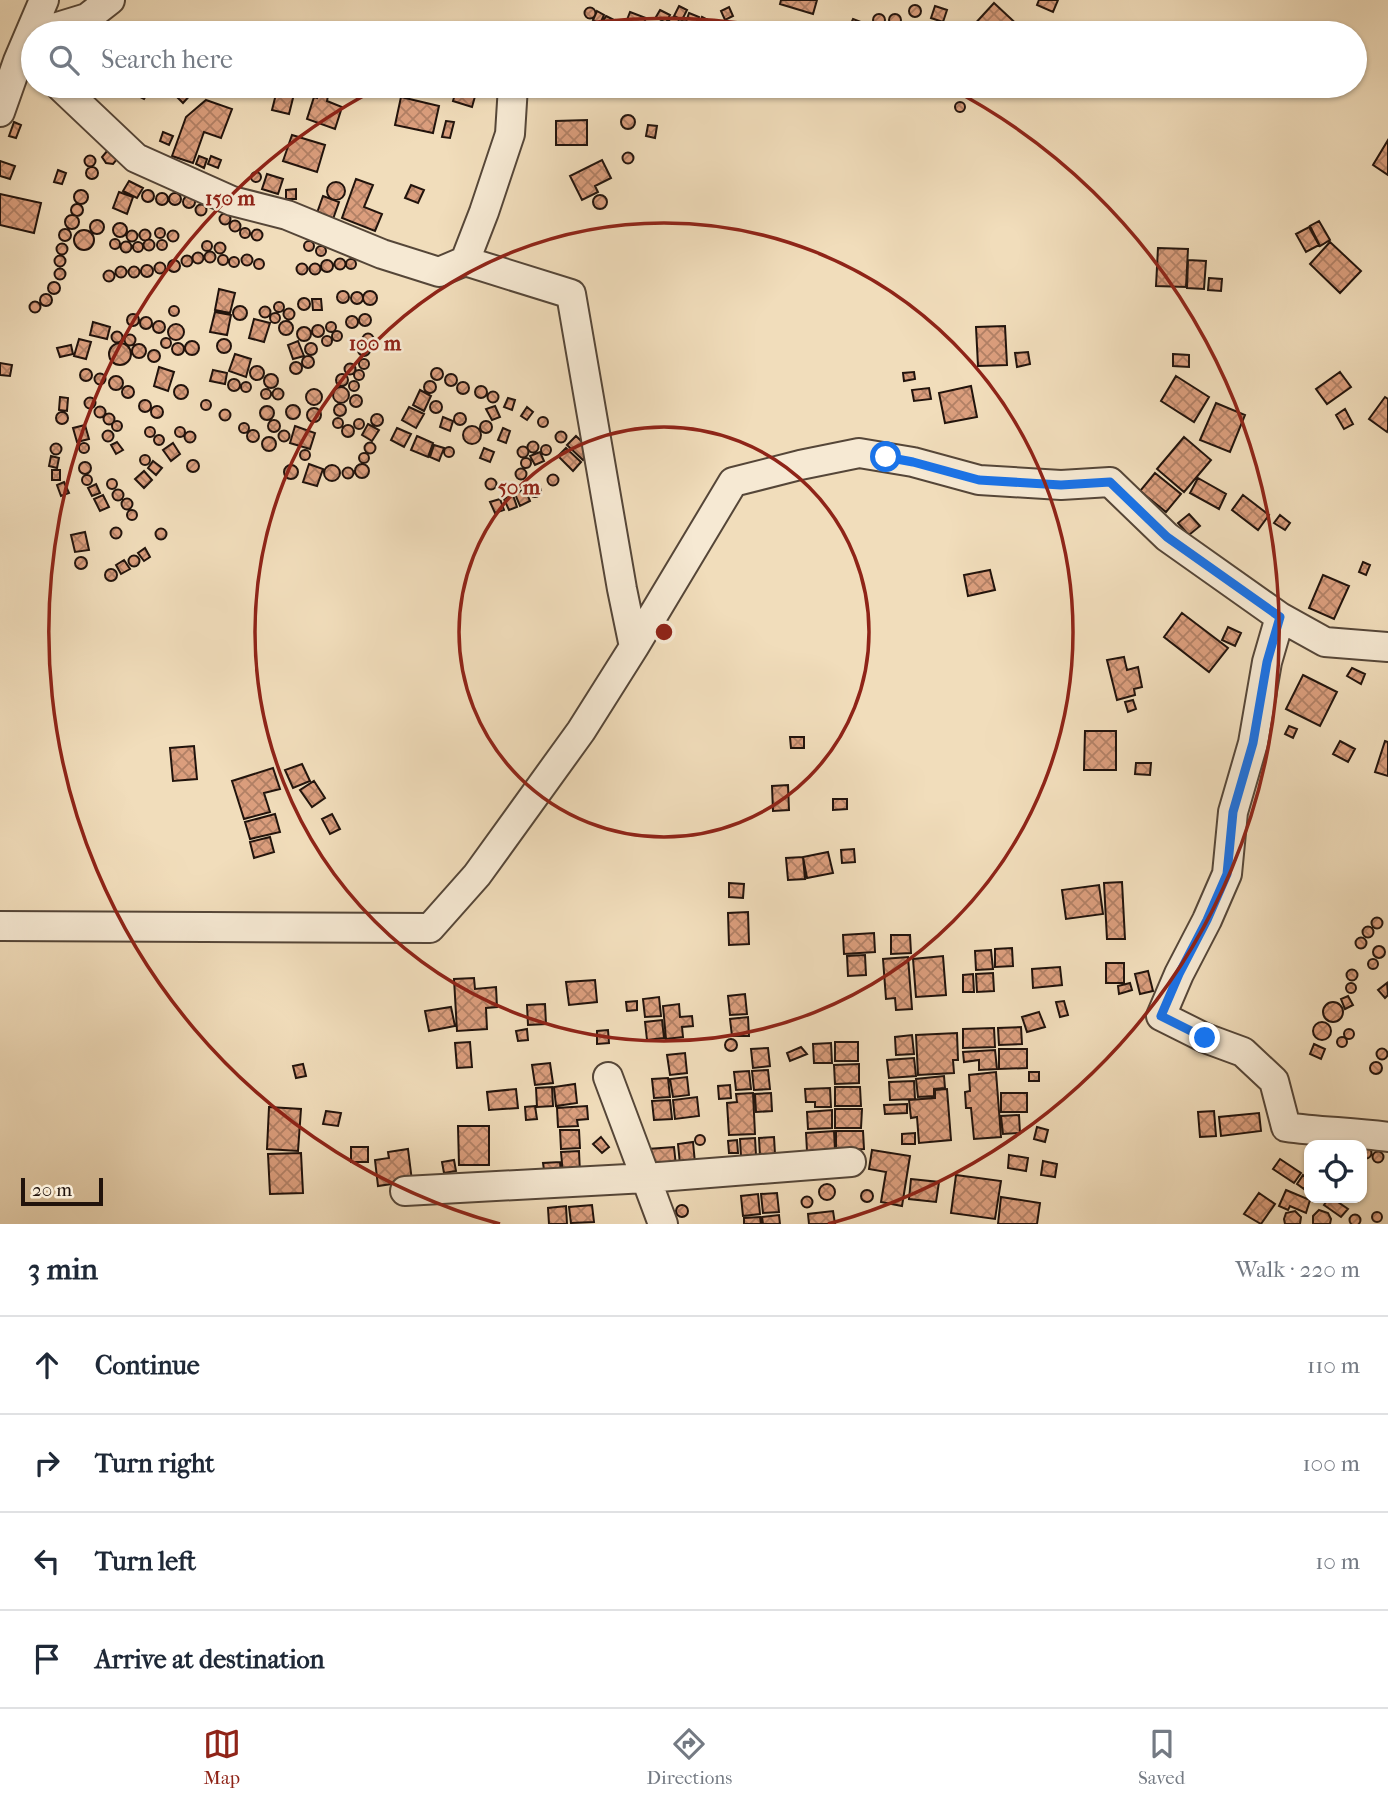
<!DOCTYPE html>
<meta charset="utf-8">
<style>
:root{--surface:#fff;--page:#f2f2f3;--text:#1f2937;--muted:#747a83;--line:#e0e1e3;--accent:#8f2418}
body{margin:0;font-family:"IM FELL French Canon",serif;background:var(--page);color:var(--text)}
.controls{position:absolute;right:21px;bottom:21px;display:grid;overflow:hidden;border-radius:14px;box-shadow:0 2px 5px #0004}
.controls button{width:63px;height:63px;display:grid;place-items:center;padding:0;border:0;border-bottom:2px solid var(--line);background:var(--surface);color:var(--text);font:35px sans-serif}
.scale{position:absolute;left:21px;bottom:18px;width:82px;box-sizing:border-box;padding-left:7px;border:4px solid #21130c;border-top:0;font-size:19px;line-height:24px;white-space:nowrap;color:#21130c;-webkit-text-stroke:5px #f6e9d3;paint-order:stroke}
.stop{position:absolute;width:21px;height:21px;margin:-16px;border:5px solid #1a73e8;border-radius:50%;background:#fff}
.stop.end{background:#1a73e8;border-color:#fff;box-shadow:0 2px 7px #0008}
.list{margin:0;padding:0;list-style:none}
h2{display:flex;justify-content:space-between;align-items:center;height:91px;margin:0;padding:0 28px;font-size:30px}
h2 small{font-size:23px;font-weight:400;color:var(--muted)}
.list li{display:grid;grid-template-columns:46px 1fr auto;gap:21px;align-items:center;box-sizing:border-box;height:98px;padding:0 28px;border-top:2px solid var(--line)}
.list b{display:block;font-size:26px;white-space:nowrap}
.list em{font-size:23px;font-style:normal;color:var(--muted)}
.icon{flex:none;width:38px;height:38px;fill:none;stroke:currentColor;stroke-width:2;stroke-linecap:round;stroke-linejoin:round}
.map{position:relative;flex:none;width:1388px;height:1224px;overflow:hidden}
.search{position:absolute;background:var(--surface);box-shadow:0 2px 5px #0004;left:21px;right:21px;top:21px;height:77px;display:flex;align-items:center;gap:18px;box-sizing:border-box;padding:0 24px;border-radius:38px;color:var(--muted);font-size:26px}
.sheet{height:483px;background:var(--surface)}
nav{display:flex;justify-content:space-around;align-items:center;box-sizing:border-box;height:98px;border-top:2px solid var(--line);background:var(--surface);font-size:19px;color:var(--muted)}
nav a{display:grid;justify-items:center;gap:4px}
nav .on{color:var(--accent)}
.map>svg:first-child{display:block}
.building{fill:url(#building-cross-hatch);stroke:#21130c;stroke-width:2}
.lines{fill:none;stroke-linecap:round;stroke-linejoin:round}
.street-casing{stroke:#554638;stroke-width:32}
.street{stroke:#f6e9d3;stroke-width:28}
.route{stroke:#1a73e8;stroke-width:9}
.ring{fill:none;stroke:#8f2418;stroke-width:3.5}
.centre{fill:#8f2418;stroke:#f6e9d3;stroke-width:3.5}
.ring-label{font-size:21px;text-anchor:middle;font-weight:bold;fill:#8f2418;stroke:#f6e9d3;stroke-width:5;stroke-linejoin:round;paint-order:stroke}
</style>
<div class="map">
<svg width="1388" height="1224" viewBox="0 0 1388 1224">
<defs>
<pattern id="building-cross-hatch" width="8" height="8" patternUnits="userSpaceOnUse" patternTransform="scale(1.75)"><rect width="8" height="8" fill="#db9e7d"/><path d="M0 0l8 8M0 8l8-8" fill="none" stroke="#b18065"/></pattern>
</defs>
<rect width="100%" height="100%" fill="#f1ddbb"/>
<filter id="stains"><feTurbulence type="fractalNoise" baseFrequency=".00286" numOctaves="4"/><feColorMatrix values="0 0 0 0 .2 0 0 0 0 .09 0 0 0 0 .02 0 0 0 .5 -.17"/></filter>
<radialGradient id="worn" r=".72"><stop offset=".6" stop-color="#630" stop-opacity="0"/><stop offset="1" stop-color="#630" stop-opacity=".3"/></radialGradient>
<path class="building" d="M781,0h36l-4,14 -33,-10z
M1039,0h19l-5,12 -16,-7z
M994,3l29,27 -2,3h-42l-7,-6z
M909 11a6 6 0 1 1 12 0a6 6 0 1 1-12 0Z
M679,6l8,4 -5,10 -8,-4z
M935,6l12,4 -4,12 -12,-4z
M729,7l4,9 -8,4 -4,-9z
M584.5 13a5.5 5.5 0 1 1 11 0a5.5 5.5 0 1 1-11 0Z
M660,10l10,5 -4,8 -10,-6z
M597,11l7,4 -4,9 -7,-4z
M630,12l16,6 -3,7 6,2 -2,6h-25z
M689,13l10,4 -4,9 -9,-4z
M889 20a6 6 0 1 1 12 0a6 6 0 1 1-12 0Z
M873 20a6 6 0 1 1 12 0a6 6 0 1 1-12 0Z
M606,16l8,4 -6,9 -7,-4z
M702,17l8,4 -3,8 -8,-3z
M669 22a5 5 0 1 1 10 0a5 5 0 1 1-10 0Z
M853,19l8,3 -4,9 -8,-3z
M616,20l7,4 -5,9 -8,-3z
M678 26a5 5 0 1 1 10 0a5 5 0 1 1-10 0Z
M866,25l5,2 1,6h-10v-5z
M119,86h33l-8,13z
M181,86h5l7,6 -10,11 -10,-10z
M278,86h18l-7,28 -17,-4z
M898,86h14v6l-13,1z
M318,87l11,3 -2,11 15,6 -7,22 -28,-10 7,-22 3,1z
M457,87l19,6 -4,14 -19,-6z
M401,97l38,9 -6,27 -38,-8z
M206,100l26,9 -11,29 -17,-6 -11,31 -21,-7 14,-39z
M955 107a5 5 0 1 1 10 0a5 5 0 1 1-10 0Z
M621 122a7 7 0 1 1 14 0a7 7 0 1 1-14 0Z
M587,120v25h-31v-24z
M446,121l8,1 -4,16 -8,-1z
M14,122l7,3 -5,13 -7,-2z
M648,125l9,1 -2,12 -9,-2z
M163,132l10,4 -4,9 -9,-4z
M292,135l33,10 -8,27 -34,-11z
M1388,140v35l-15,-10z
M108,150l10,8 -5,6 -7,-1 -4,-6z
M622.5 158a5.5 5.5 0 1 1 11 0a5.5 5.5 0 1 1-11 0Z
M84.5 161a5.5 5.5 0 1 1 11 0a5.5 5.5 0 1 1-11 0Z
M199,156l8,3 -3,9 -8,-4z
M211,156l10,4 -3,8 -10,-4z
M602,160l9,18 -16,8 3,6 -16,8 -12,-24z
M0,161l15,5 -5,13 -10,-3z
M86 173a6 6 0 1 1 12 0a6 6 0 1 1-12 0Z
M58,170l8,3 -4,11 -8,-2z
M251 177a5 5 0 1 1 10 0a5 5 0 1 1-10 0Z
M267,174l16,5 -5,15 -16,-5z
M356,179l17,6 -9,22 18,7 -7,17 -33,-13z
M129,181l14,7 -6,10 -14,-7z
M327 191a9 9 0 1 1 18 0a9 9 0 1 1-18 0Z
M411,185l13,5 -6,13 -13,-5z
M296,189v10h-10v-9z
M142 196a6 6 0 1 1 12 0a6 6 0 1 1-12 0Z
M74 197a7 7 0 1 1 14 0a7 7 0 1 1-14 0Z
M119,192l14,5 -6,17 -14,-6z
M156 199a6 6 0 1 1 12 0a6 6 0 1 1-12 0Z
M169 199a6 6 0 1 1 12 0a6 6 0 1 1-12 0Z
M0,194l41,9 -7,30 -34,-8z
M593 202a7 7 0 1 1 14 0a7 7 0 1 1-14 0Z
M323,196l16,6 -6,17 -16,-6z
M183 202a6 6 0 1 1 12 0a6 6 0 1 1-12 0Z
M71 210a6 6 0 1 1 12 0a6 6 0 1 1-12 0Z
M195.5 210a5.5 5.5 0 1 1 11 0a5.5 5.5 0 1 1-11 0Z
M219.5 219a5.5 5.5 0 1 1 11 0a5.5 5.5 0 1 1-11 0Z
M65 222a7 7 0 1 1 14 0a7 7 0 1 1-14 0Z
M90 227a7 7 0 1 1 14 0a7 7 0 1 1-14 0Z
M229.5 226a5.5 5.5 0 1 1 11 0a5.5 5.5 0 1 1-11 0Z
M1319,221l11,19 -10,6 -10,-20z
M113 230a7 7 0 1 1 14 0a7 7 0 1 1-14 0Z
M1309,227l10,18 -13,7 -10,-18z
M155 233a5 5 0 1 1 10 0a5 5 0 1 1-10 0Z
M240 233a5 5 0 1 1 10 0a5 5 0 1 1-10 0Z
M59 235a6 6 0 1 1 12 0a6 6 0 1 1-12 0Z
M139.5 235a5.5 5.5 0 1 1 11 0a5.5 5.5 0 1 1-11 0Z
M251.5 235a5.5 5.5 0 1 1 11 0a5.5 5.5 0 1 1-11 0Z
M74 240a10 10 0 1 1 20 0a10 10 0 1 1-20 0Z
M167.5 236a5.5 5.5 0 1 1 11 0a5.5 5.5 0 1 1-11 0Z
M126.5 236a5.5 5.5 0 1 1 11 0a5.5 5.5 0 1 1-11 0Z
M110 244a5 5 0 1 1 10 0a5 5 0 1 1-10 0Z
M143.5 245a5.5 5.5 0 1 1 11 0a5.5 5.5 0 1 1-11 0Z
M157 245a5 5 0 1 1 10 0a5 5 0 1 1-10 0Z
M304 246a5 5 0 1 1 10 0a5 5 0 1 1-10 0Z
M202 246a5 5 0 1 1 10 0a5 5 0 1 1-10 0Z
M120.5 247a5.5 5.5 0 1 1 11 0a5.5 5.5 0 1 1-11 0Z
M133 247a5 5 0 1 1 10 0a5 5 0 1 1-10 0Z
M1330,242l31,29 -21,22 -30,-29z
M214.5 248a5.5 5.5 0 1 1 11 0a5.5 5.5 0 1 1-11 0Z
M56.5 249a5.5 5.5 0 1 1 11 0a5.5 5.5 0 1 1-11 0Z
M316 251a5 5 0 1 1 10 0a5 5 0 1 1-10 0Z
M1158,248l30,1 -2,38 -30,-1z
M204.5 257a5.5 5.5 0 1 1 11 0a5.5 5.5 0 1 1-11 0Z
M192.5 258a5.5 5.5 0 1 1 11 0a5.5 5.5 0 1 1-11 0Z
M241.5 260a5.5 5.5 0 1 1 11 0a5.5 5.5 0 1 1-11 0Z
M218 260a5 5 0 1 1 10 0a5 5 0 1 1-10 0Z
M54.5 261a5.5 5.5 0 1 1 11 0a5.5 5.5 0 1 1-11 0Z
M181.5 261a5.5 5.5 0 1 1 11 0a5.5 5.5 0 1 1-11 0Z
M229 262a5 5 0 1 1 10 0a5 5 0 1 1-10 0Z
M334.5 264a5.5 5.5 0 1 1 11 0a5.5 5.5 0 1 1-11 0Z
M254 264a5 5 0 1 1 10 0a5 5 0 1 1-10 0Z
M346 264a5 5 0 1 1 10 0a5 5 0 1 1-10 0Z
M168 266a6 6 0 1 1 12 0a6 6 0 1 1-12 0Z
M1188,260l18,1 -2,28 -17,-1z
M321 266a6 6 0 1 1 12 0a6 6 0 1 1-12 0Z
M154.5 268a5.5 5.5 0 1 1 11 0a5.5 5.5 0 1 1-11 0Z
M296.5 269a5.5 5.5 0 1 1 11 0a5.5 5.5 0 1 1-11 0Z
M309.5 269a5.5 5.5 0 1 1 11 0a5.5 5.5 0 1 1-11 0Z
M141 271a6 6 0 1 1 12 0a6 6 0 1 1-12 0Z
M128.5 272a5.5 5.5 0 1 1 11 0a5.5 5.5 0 1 1-11 0Z
M115.5 272a5.5 5.5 0 1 1 11 0a5.5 5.5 0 1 1-11 0Z
M54.5 274a5.5 5.5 0 1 1 11 0a5.5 5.5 0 1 1-11 0Z
M103.5 276a5.5 5.5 0 1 1 11 0a5.5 5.5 0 1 1-11 0Z
M1209,278l13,1 -1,12 -13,-1z
M48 288a6 6 0 1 1 12 0a6 6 0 1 1-12 0Z
M219,289l16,4 -5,20 -15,-3z
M337 297a6 6 0 1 1 12 0a6 6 0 1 1-12 0Z
M363 298a7 7 0 1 1 14 0a7 7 0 1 1-14 0Z
M351 298a6 6 0 1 1 12 0a6 6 0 1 1-12 0Z
M40 300a6 6 0 1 1 12 0a6 6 0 1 1-12 0Z
M298 304a6 6 0 1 1 12 0a6 6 0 1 1-12 0Z
M312,299h9l1,11h-9z
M29.5 307a5.5 5.5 0 1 1 11 0a5.5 5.5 0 1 1-11 0Z
M274 307a5 5 0 1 1 10 0a5 5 0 1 1-10 0Z
M169 311a5 5 0 1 1 10 0a5 5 0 1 1-10 0Z
M259.5 312a5.5 5.5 0 1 1 11 0a5.5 5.5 0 1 1-11 0Z
M233 313a7 7 0 1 1 14 0a7 7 0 1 1-14 0Z
M283.5 314a5.5 5.5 0 1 1 11 0a5.5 5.5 0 1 1-11 0Z
M215,312l16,3 -4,20 -17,-3z
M270 318a5 5 0 1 1 10 0a5 5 0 1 1-10 0Z
M359 320a6 6 0 1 1 12 0a6 6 0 1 1-12 0Z
M127 320a6 6 0 1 1 12 0a6 6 0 1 1-12 0Z
M346 322a6 6 0 1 1 12 0a6 6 0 1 1-12 0Z
M140 323a6 6 0 1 1 12 0a6 6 0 1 1-12 0Z
M254,319l16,4 -6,19 -15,-4z
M279 328a7 7 0 1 1 14 0a7 7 0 1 1-14 0Z
M153 327a6 6 0 1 1 12 0a6 6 0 1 1-12 0Z
M326 327a5 5 0 1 1 10 0a5 5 0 1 1-10 0Z
M93,322l17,5 -3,12 -17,-4z
M168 332a8 8 0 1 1 16 0a8 8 0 1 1-16 0Z
M312 331a6 6 0 1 1 12 0a6 6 0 1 1-12 0Z
M1005,326l2,39 -29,1 -2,-39z
M297 334a7 7 0 1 1 14 0a7 7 0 1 1-14 0Z
M332 336a5 5 0 1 1 10 0a5 5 0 1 1-10 0Z
M111.5 337a5.5 5.5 0 1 1 11 0a5.5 5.5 0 1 1-11 0Z
M362.5 339a5.5 5.5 0 1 1 11 0a5.5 5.5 0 1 1-11 0Z
M124.5 340a5.5 5.5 0 1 1 11 0a5.5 5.5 0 1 1-11 0Z
M322 341a5 5 0 1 1 10 0a5 5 0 1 1-10 0Z
M161 343a5 5 0 1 1 10 0a5 5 0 1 1-10 0Z
M217 346a7 7 0 1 1 14 0a7 7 0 1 1-14 0Z
M79,339l12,3 -5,17 -12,-3z
M298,341l6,15 -11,3 -5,-14z
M185 348a7 7 0 1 1 14 0a7 7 0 1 1-14 0Z
M305 349a6 6 0 1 1 12 0a6 6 0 1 1-12 0Z
M172 349a6 6 0 1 1 12 0a6 6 0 1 1-12 0Z
M109 354a11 11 0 1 1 22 0a11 11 0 1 1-22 0Z
M358 350a6 6 0 1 1 12 0a6 6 0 1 1-12 0Z
M132 351a7 7 0 1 1 14 0a7 7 0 1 1-14 0Z
M71,345l2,9 -13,3 -3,-9z
M148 356a6 6 0 1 1 12 0a6 6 0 1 1-12 0Z
M1028,352l2,12 -13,3 -2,-14z
M235,354l16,5 -5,18 -17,-6z
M1173,354l16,1v12l-16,-1z
M302 362a6 6 0 1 1 12 0a6 6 0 1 1-12 0Z
M359 364a5 5 0 1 1 10 0a5 5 0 1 1-10 0Z
M290 368a6 6 0 1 1 12 0a6 6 0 1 1-12 0Z
M0,363l12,2 -2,11 -10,-1z
M344.5 369a5.5 5.5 0 1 1 11 0a5.5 5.5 0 1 1-11 0Z
M250 373a7 7 0 1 1 14 0a7 7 0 1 1-14 0Z
M159,367l15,5 -6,19 -14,-5z
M431 374a6 6 0 1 1 12 0a6 6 0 1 1-12 0Z
M80 375a6 6 0 1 1 12 0a6 6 0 1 1-12 0Z
M354 375a5 5 0 1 1 10 0a5 5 0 1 1-10 0Z
M213,370l14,3 -2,11 -15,-3z
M914,372l1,7 -11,2 -1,-8z
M1340,372l11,15 -24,17 -11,-15z
M94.5 379a5.5 5.5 0 1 1 11 0a5.5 5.5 0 1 1-11 0Z
M336 380a6 6 0 1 1 12 0a6 6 0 1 1-12 0Z
M264 381a7 7 0 1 1 14 0a7 7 0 1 1-14 0Z
M445 380a6 6 0 1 1 12 0a6 6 0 1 1-12 0Z
M109 383a7 7 0 1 1 14 0a7 7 0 1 1-14 0Z
M1176,376l33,21 -15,25 -33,-21z
M228 385a6 6 0 1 1 12 0a6 6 0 1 1-12 0Z
M349 386a5 5 0 1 1 10 0a5 5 0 1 1-10 0Z
M424 387a6 6 0 1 1 12 0a6 6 0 1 1-12 0Z
M457 388a6 6 0 1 1 12 0a6 6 0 1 1-12 0Z
M241 387a5 5 0 1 1 10 0a5 5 0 1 1-10 0Z
M174 392a7 7 0 1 1 14 0a7 7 0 1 1-14 0Z
M475 392a6 6 0 1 1 12 0a6 6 0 1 1-12 0Z
M971,386l6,31 -32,6 -6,-30z
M122 392a6 6 0 1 1 12 0a6 6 0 1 1-12 0Z
M333 395a8 8 0 1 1 16 0a8 8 0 1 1-16 0Z
M929,388l2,11 -17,2 -2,-11z
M272.5 394a5.5 5.5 0 1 1 11 0a5.5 5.5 0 1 1-11 0Z
M306 397a8 8 0 1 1 16 0a8 8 0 1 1-16 0Z
M261 394a5 5 0 1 1 10 0a5 5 0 1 1-10 0Z
M420,390l11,6 -7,15 -11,-6z
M487.5 397a5.5 5.5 0 1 1 11 0a5.5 5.5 0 1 1-11 0Z
M350 401a6 6 0 1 1 12 0a6 6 0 1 1-12 0Z
M60,397l8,1 -1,13 -8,-1z
M1385,397l3,2v30l-1,3 -18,-13z
M84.5 403a5.5 5.5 0 1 1 11 0a5.5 5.5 0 1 1-11 0Z
M508,398l7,2 -3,10 -8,-3z
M201 405a5 5 0 1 1 10 0a5 5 0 1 1-10 0Z
M139 406a6 6 0 1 1 12 0a6 6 0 1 1-12 0Z
M430 407a6 6 0 1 1 12 0a6 6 0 1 1-12 0Z
M1216,403l29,12 -15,37 -30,-12z
M334 410a6 6 0 1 1 12 0a6 6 0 1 1-12 0Z
M286 412a7 7 0 1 1 14 0a7 7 0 1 1-14 0Z
M151 412a6 6 0 1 1 12 0a6 6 0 1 1-12 0Z
M495,406l5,11 -8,3 -6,-11z
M260 413a7 7 0 1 1 14 0a7 7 0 1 1-14 0Z
M94.5 412a5.5 5.5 0 1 1 11 0a5.5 5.5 0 1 1-11 0Z
M409,407l15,7 -8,14 -14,-8z
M527,407l6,5 -6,8 -6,-4z
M307 415a7 7 0 1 1 14 0a7 7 0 1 1-14 0Z
M1345,409l8,15 -9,5 -8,-14z
M219.5 415a5.5 5.5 0 1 1 11 0a5.5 5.5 0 1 1-11 0Z
M56 418a6 6 0 1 1 12 0a6 6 0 1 1-12 0Z
M454 419a6 6 0 1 1 12 0a6 6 0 1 1-12 0Z
M103.5 419a5.5 5.5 0 1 1 11 0a5.5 5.5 0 1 1-11 0Z
M371 420a6 6 0 1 1 12 0a6 6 0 1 1-12 0Z
M538 422a5 5 0 1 1 10 0a5 5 0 1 1-10 0Z
M443,417l10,4 -3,10 -10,-4z
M333 423a5 5 0 1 1 10 0a5 5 0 1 1-10 0Z
M354 424a5 5 0 1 1 10 0a5 5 0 1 1-10 0Z
M268 426a6 6 0 1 1 12 0a6 6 0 1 1-12 0Z
M480 427a6 6 0 1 1 12 0a6 6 0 1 1-12 0Z
M112 426a5 5 0 1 1 10 0a5 5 0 1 1-10 0Z
M239 428a5 5 0 1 1 10 0a5 5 0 1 1-10 0Z
M368,424l11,6 -7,11 -10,-6z
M342 431a6 6 0 1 1 12 0a6 6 0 1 1-12 0Z
M85,425l4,14 -12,3 -4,-14z
M295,426l20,7 -5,16 -20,-6z
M463 435a9 9 0 1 1 18 0a9 9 0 1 1-18 0Z
M175 432a5 5 0 1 1 10 0a5 5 0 1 1-10 0Z
M145 432a5 5 0 1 1 10 0a5 5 0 1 1-10 0Z
M397,428l14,6 -7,13 -13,-7z
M503,428l7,3 -4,12 -8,-3z
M247 436a6 6 0 1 1 12 0a6 6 0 1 1-12 0Z
M278.5 436a5.5 5.5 0 1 1 11 0a5.5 5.5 0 1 1-11 0Z
M102.5 436a5.5 5.5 0 1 1 11 0a5.5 5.5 0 1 1-11 0Z
M555.5 437a5.5 5.5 0 1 1 11 0a5.5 5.5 0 1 1-11 0Z
M184.5 437a5.5 5.5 0 1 1 11 0a5.5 5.5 0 1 1-11 0Z
M154 440a5 5 0 1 1 10 0a5 5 0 1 1-10 0Z
M417,436l16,7 -5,14 -17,-7z
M576,436l16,15 -9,9 -16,-15z
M1184,437l27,23 -27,32 -27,-23z
M262 444a7 7 0 1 1 14 0a7 7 0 1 1-14 0Z
M527.5 447a5.5 5.5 0 1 1 11 0a5.5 5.5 0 1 1-11 0Z
M117,442l6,8 -7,4 -5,-9z
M364.5 448a5.5 5.5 0 1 1 11 0a5.5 5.5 0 1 1-11 0Z
M79 448a5 5 0 1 1 10 0a5 5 0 1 1-10 0Z
M173,443l7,11 -9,7 -8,-11z
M50.5 449a5.5 5.5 0 1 1 11 0a5.5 5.5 0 1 1-11 0Z
M541 450a5 5 0 1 1 10 0a5 5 0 1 1-10 0Z
M434,445l10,3 -5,13 -9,-4z
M517.5 452a5.5 5.5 0 1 1 11 0a5.5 5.5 0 1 1-11 0Z
M444 452a5 5 0 1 1 10 0a5 5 0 1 1-10 0Z
M484,448l10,4 -4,10 -10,-4z
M566,448l15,14 -8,9 -15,-15z
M300 455a5 5 0 1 1 10 0a5 5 0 1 1-10 0Z
M540,452l4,9 -9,4 -5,-9z
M359 458a5 5 0 1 1 10 0a5 5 0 1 1-10 0Z
M140 460a5 5 0 1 1 10 0a5 5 0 1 1-10 0Z
M51,456l8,2 -2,10 -8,-2z
M521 463a5 5 0 1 1 10 0a5 5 0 1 1-10 0Z
M187 466a6 6 0 1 1 12 0a6 6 0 1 1-12 0Z
M153,461l9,7 -6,7 -8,-7z
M79 468a6 6 0 1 1 12 0a6 6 0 1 1-12 0Z
M309,464l14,5 -6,17 -14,-4z
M355 471a7 7 0 1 1 14 0a7 7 0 1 1-14 0Z
M284 472a7 7 0 1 1 14 0a7 7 0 1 1-14 0Z
M324 473a8 8 0 1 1 16 0a8 8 0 1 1-16 0Z
M342.5 473a5.5 5.5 0 1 1 11 0a5.5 5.5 0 1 1-11 0Z
M515.5 474a5.5 5.5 0 1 1 11 0a5.5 5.5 0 1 1-11 0Z
M52,470h8v10h-8z
M144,471l8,9 -8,8 -9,-9z
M1155,473l26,21 -15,18 -26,-21z
M547.5 480a5.5 5.5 0 1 1 11 0a5.5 5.5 0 1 1-11 0Z
M82 480a5 5 0 1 1 10 0a5 5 0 1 1-10 0Z
M1198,478l28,16 -7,15 -29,-16z
M485.5 484a5.5 5.5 0 1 1 11 0a5.5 5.5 0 1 1-11 0Z
M107 484a5 5 0 1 1 10 0a5 5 0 1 1-10 0Z
M64,482l5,11 -8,3 -4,-11z
M96,484l4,9 -8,3 -4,-8z
M529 491a6 6 0 1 1 12 0a6 6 0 1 1-12 0Z
M525,489l5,12 -10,5 -5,-12z
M112.5 495a5.5 5.5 0 1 1 11 0a5.5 5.5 0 1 1-11 0Z
M103,495l6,12 -9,4 -6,-12z
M513,495l4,12 -8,3 -5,-11z
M1243,495l26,20 -11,15 -26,-20z
M121.5 504a5.5 5.5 0 1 1 11 0a5.5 5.5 0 1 1-11 0Z
M500,499l4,11 -9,3 -5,-11z
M127 515a5 5 0 1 1 10 0a5 5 0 1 1-10 0Z
M1189,514l11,12 -11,9 -11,-12z
M1280,515l10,8 -5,7 -11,-7z
M110.5 533a5.5 5.5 0 1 1 11 0a5.5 5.5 0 1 1-11 0Z
M155.5 534a5.5 5.5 0 1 1 11 0a5.5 5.5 0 1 1-11 0Z
M85,532l4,18 -14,2 -4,-17z
M145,548l5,9 -6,4 -6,-8z
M128.5 561a5.5 5.5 0 1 1 11 0a5.5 5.5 0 1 1-11 0Z
M75 563a6 6 0 1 1 12 0a6 6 0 1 1-12 0Z
M124,560l6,9 -9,5 -5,-9z
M1363,562l7,3 -4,10 -7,-3z
M105 575a6 6 0 1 1 12 0a6 6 0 1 1-12 0Z
M990,570l5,20 -27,6 -4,-21z
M1323,575l26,11 -15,33 -25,-11z
M1182,613l46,35 -19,24 -45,-35z
M1228,627l13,6 -6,13 -13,-6z
M1124,657l3,13 11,-3 4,20 -8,2 1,6 -18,5 -10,-40z
M1352,668l13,6 -4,10 -14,-8z
M1303,675l34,17 -17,34 -34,-17z
M1133,700l3,9 -8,3 -3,-10z
M1289,726l8,3 -4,9 -8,-4z
M1085,731h31v39h-32z
M790,737h14v11h-13z
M1340,741l15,8 -7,13 -15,-8z
M1385,741l3,1v34l-13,-4z
M194,746l3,33 -24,2 -3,-33z
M1136,763h15l-1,12 -15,-1z
M302,764l8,17 -17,7 -8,-18z
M273,768l7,21 -16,4 6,19 -26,7 -12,-38z
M314,781l11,17 -13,9 -12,-17z
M788,785l1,25 -16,1 -1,-25z
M833,799h14v10l-14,1z
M275,814l5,18 -30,7 -5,-17z
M332,814l8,15 -10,5 -8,-15z
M270,837l4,15 -20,6 -4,-16z
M854,849l1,13 -13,1 -1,-13z
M828,852l5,21 -26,5 -4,-21z
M803,857l2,22 -17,1 -2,-22z
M1122,882l3,57h-18l-3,-56z
M729,883l15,1 -1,14 -14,-1z
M1099,885l4,29 -37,5 -4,-29z
M748,912l1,32 -20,1 -1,-32z
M1371.5 923a5.5 5.5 0 1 1 11 0a5.5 5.5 0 1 1-11 0Z
M1362.5 932a5.5 5.5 0 1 1 11 0a5.5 5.5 0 1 1-11 0Z
M874,933l1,19 -31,2 -1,-19z
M891,935h19l1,18 -20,1z
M1355.5 943a5.5 5.5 0 1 1 11 0a5.5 5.5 0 1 1-11 0Z
M1373 952a6 6 0 1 1 12 0a6 6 0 1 1-12 0Z
M1012,948l1,18 -18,1v-18z
M991,950l2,19 -17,1 -1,-19z
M865,955l1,20 -18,1 -1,-20z
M943,956l3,39 -30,2 -3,-38z
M908,957l4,52 -16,1 -1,-12 -9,1 -3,-40z
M1368 964a5 5 0 1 1 10 0a5 5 0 1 1-10 0Z
M1106,963h18v20h-18z
M1060,967l2,18 -29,3 -1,-19z
M1346.5 975a5.5 5.5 0 1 1 11 0a5.5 5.5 0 1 1-11 0Z
M1148,971l5,20 -13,3 -5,-20z
M993,973l1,18 -17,1 -1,-18z
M973,974l1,18h-11v-17z
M474,978l1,11 21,-2 1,20 -11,1 1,21 -30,2 -3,-52z
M595,980l2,22 -28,3 -3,-23z
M1346 988a5 5 0 1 1 10 0a5 5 0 1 1-10 0Z
M1130,983l2,7 -13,4 -1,-8z
M1387,983l1,12 -3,3 -7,-8z
M745,994l2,20 -17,1 -2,-19z
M1348,996l5,9 -8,4 -4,-10z
M659,997l2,19 -16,1 -2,-18z
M637,1001v9l-10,1 -1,-9z
M1064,1001l4,14 -8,2 -4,-15z
M1323 1012a10 10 0 1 1 20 0a10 10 0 1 1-20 0Z
M545,1004l1,20 -18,1 -1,-20z
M679,1004l1,13 12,-1 1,10 -11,1 1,10 -17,2 -3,-33z
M451,1007l4,19 -26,5 -4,-20z
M1039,1012l6,15 -18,5 -5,-15z
M748,1017l1,19h-17l-2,-17z
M662,1020l2,18 -17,2 -2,-18z
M1313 1031a9 9 0 1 1 18 0a9 9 0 1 1-18 0Z
M1021,1027l1,17 -23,1 -1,-17z
M994,1028l1,19 -32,1v-19z
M527,1029l1,11 -10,1 -2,-10z
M1344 1034a5 5 0 1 1 10 0a5 5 0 1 1-10 0Z
M608,1030l1,13 -12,1v-13z
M957,1033l1,27h-5l1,13 -36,2 -2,-40z
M912,1035l2,19 -18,1 -1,-18z
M1337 1042a5 5 0 1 1 10 0a5 5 0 1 1-10 0Z
M725 1045a6 6 0 1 1 12 0a6 6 0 1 1-12 0Z
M470,1042l2,25 -15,1 -2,-25z
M835,1042h23v19h-23z
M831,1043l1,20h-18l-1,-19z
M1314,1044l11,5 -4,10 -11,-5z
M801,1047l6,7 -17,7 -3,-8z
M768,1048l2,18 -17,2 -2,-19z
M1376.5 1054a5.5 5.5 0 1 1 11 0a5.5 5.5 0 1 1-11 0Z
M999,1049h28v19l-28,1z
M995,1050l2,19 -18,1v-10l-15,2 -1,-10z
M685,1053l2,20 -17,2 -3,-20z
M914,1058l2,18 -27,2 -2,-18z
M1370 1068a6 6 0 1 1 12 0a6 6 0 1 1-12 0Z
M550,1063l3,20 -18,2 -3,-20z
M303,1064l3,12 -10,2 -3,-12z
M859,1064v19l-24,1 -1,-19z
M768,1070l2,19 -16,1 -2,-19z
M749,1071l2,18 -15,1 -2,-18z
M996,1072l5,65 -27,2 -3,-31h-5l-1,-16 5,-1 -1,-16z
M1029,1072h10v9h-10z
M944,1076l1,12 -11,1v7l-16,1 -2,-18z
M687,1077l2,18 -16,2 -3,-18z
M668,1078l2,19 -16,1 -2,-19z
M914,1081l1,18 -25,1 -1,-18z
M575,1084l2,19 -21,3 -2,-19z
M730,1085l1,13 -12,1 -1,-13z
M552,1087l1,19 -16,1 -1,-19z
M835,1087h25l1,19h-26z
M830,1088l1,19h-16v-5h-9l-1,-13z
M516,1089l2,19 -29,2 -2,-18z
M947,1089l4,51 -32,3 -2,-26 -6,1 -2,-18 26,-2v-8z
M753,1093l2,41 -26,1 -2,-32 10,-1 -1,-8z
M771,1093l1,18 -16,1 -1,-18z
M1001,1093h26v19h-26z
M697,1097l2,19 -24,3 -2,-19z
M670,1100l2,19 -18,1 -2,-19z
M907,1104v9l-22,1 -1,-9z
M535,1106l2,13 -11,1 -1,-13z
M587,1106l1,13 -11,1 1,6 -20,1 -1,-19z
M269,1107l32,2 -3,42 -31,-2z
M835,1109h27l-1,19h-26z
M832,1110v18l-24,1 -1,-17z
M326,1111l15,2 -3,13 -15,-2z
M1214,1111l2,25 -16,1 -2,-25z
M1259,1113l2,18 -40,5 -2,-19z
M1019,1115l1,18 -17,1 -2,-18z
M458,1126h31v39h-30z
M1037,1127l11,3 -3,12 -11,-3z
M560,1130h19l1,18 -19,1z
M834,1131l1,19 -28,1 -1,-18z
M836,1131h27l1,18 -28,1z
M915,1133v11h-13v-10z
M695 1140a5 5 0 1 1 10 0a5 5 0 1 1-10 0Z
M601,1137l8,10 -7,6 -9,-9z
M774,1137l1,17 -15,2 -1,-18z
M755,1138l1,17 -15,1 -1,-17z
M737,1140l1,13h-9l-1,-12z
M693,1142l2,21 -15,1 -2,-20z
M351,1147h17v15h-17z
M674,1147l2,19 -26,3 -2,-20z
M1360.5 1153a5.5 5.5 0 1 1 11 0a5.5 5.5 0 1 1-11 0Z
M408,1149l4,32 -34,5 -3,-26 14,-2 -1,-6z
M872,1150l38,6 -8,50 -21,-4 5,-30 -17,-3z
M579,1151l1,22 -17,2 -2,-23z
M1372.5 1157a5.5 5.5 0 1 1 11 0a5.5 5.5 0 1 1-11 0Z
M301,1153l2,40 -33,1 -2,-40z
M1009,1155l19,3 -2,13 -18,-3z
M1280,1159l21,14 -7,10 -21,-14z
M454,1160l2,11 -12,2 -2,-11z
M1043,1161l14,3 -2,13 -14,-2z
M560,1162l1,13 -16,2 -2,-14z
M956,1175l45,6 -6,38 -44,-6z
M1303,1175l6,5 -5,9 -7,-5z
M911,1179l28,3 -3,20 -27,-3z
M819 1192a8 8 0 1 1 16 0a8 8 0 1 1-16 0Z
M861 1196a6 6 0 1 1 12 0a6 6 0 1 1-12 0Z
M1286,1190l24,10 -4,13 -16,-7 -2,4 -9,-4z
M777,1193l2,19 -16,1 -2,-19z
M1259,1193l16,11 -14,20 -17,-10z
M758,1194l2,20 -17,2 -2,-20z
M801.5 1202a5.5 5.5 0 1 1 11 0a5.5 5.5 0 1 1-11 0Z
M1001,1197l39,6 -3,21h-39z
M1329,1198h3l16,11 -7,8 -17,-12z
M676 1211a6 6 0 1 1 12 0a6 6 0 1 1-12 0Z
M592,1205l2,17 -23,1 -2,-16z
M566,1206l1,18h-18l-1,-16z
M1319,1210l9,3 3,6 -1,5h-17v-8z
M833,1211l2,13h-26l-1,-10z
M1295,1211l6,6 -1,7h-15l-1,-5 2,-6z
M1372 1217a5 5 0 1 1 10 0a5 5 0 1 1-10 0Z
M1349.5 1220a5.5 5.5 0 1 1 11 0a5.5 5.5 0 1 1-11 0Z
M779,1215l1,9h-17l-1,-7z
M760,1217l1,7h-17v-6z"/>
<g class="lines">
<defs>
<path id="street" d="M38,33l49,-15 23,-18
M60,86l76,72 96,43 55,14 95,39 57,18 26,-11 19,-49 26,-78 3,-48
M0,112l18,-51 26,-61
M1280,617l-13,45 -14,81 -20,69 -6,62 -20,46 -28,54 -18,42 44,22 38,14 31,29 12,46c34,5 68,5 102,10
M634,647l99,-165 67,-17 59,-12 54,9 66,18 82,5 49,-3 57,55 113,80 45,25 63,5
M0,926l430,2 47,-53 104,-144 53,-84 -12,-58 -51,-295 -106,-33
M608,1077l55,147
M405,1191l241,-13 205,-16"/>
</defs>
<use href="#street" class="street-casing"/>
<use href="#street" class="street"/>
</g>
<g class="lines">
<path class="route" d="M886,457l27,5 66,18 82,5 49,-3 57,55 113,80 -13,45 -14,81 -20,69 -6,62 -20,46 -28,54 -18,42 44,22"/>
</g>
<g class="ring">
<circle cx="664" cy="632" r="205"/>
<circle cx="664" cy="632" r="409"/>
<path d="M500 1224A614 614 0 0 1 380 87M531 33A614 614 0 0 1 797 33M948 87A614 614 0 0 1 828 1224"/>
</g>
<circle cx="664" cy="632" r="10" class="centre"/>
<g class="ring-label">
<text x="230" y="205">150 m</text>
<text x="375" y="350">100 m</text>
<text x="519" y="494">50 m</text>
</g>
<rect width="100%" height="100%" filter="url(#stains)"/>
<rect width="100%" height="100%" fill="url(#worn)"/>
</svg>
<div class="controls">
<button><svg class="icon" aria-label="locate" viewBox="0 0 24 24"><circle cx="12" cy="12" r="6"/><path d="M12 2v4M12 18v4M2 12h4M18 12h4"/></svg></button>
</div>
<div class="scale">20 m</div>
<div class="stop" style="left:886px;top:457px"></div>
<div class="stop end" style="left:1205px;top:1038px"></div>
<div class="search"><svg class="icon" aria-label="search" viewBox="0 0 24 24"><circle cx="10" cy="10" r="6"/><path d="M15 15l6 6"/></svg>Search here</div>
</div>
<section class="sheet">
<h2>3 min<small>Walk · 220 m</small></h2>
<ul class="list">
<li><svg class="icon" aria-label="ahead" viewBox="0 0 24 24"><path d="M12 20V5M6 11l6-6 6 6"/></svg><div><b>Continue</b></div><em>110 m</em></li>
<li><svg class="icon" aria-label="right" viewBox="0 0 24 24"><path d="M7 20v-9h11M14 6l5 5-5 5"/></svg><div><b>Turn right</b></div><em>100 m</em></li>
<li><svg class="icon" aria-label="left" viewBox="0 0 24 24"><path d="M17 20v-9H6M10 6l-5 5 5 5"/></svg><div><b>Turn left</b></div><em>10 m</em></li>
<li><svg class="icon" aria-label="arrive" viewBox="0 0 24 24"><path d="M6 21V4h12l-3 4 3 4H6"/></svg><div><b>Arrive at destination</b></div></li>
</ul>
</section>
<nav>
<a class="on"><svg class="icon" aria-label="map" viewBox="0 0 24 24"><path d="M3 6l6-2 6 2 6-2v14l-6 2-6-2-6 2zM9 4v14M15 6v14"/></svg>Map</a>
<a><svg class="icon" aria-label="directions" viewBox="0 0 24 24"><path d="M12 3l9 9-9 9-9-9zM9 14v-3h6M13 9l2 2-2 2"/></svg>Directions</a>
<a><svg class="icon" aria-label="saved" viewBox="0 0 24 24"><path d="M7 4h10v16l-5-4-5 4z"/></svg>Saved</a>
</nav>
